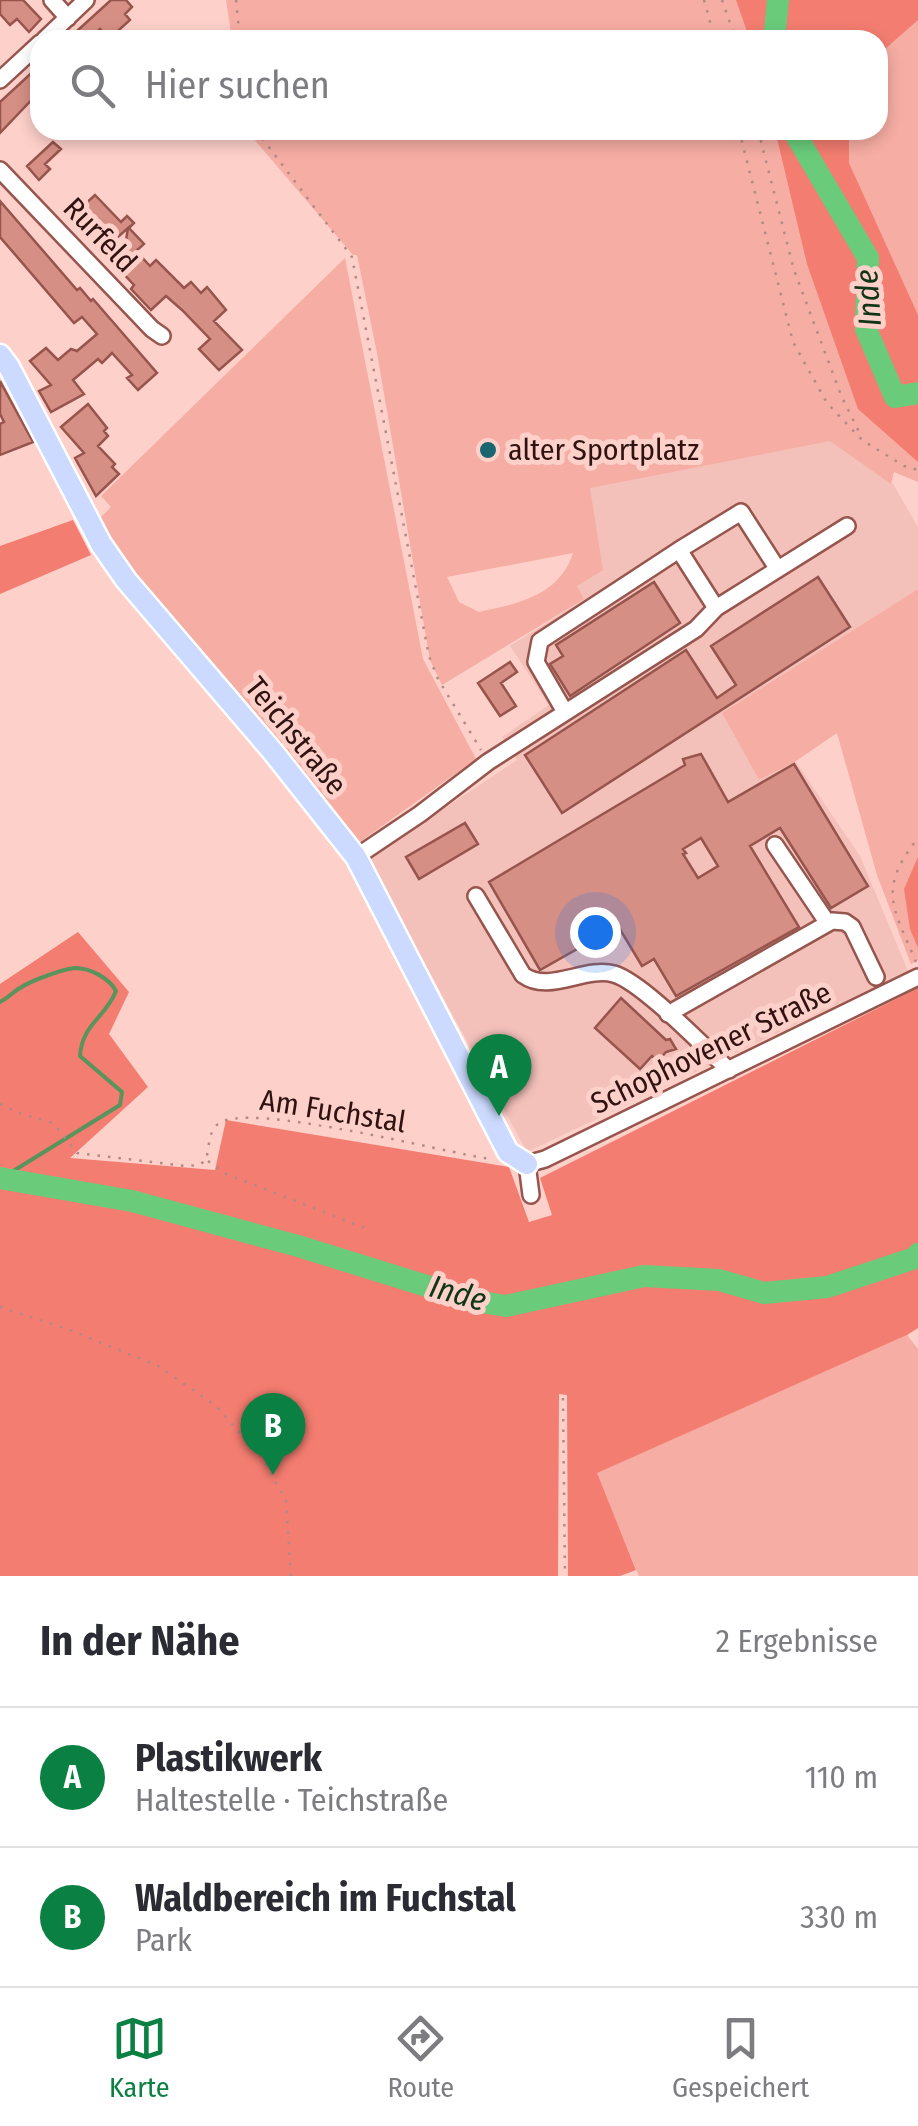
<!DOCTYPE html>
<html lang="de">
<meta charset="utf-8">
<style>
:root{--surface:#fff;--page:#f2f2f3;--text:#2b2b33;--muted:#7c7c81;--line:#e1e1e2;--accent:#0b8043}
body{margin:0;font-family:"Fira Sans Condensed",sans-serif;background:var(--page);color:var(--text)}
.you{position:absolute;left:595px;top:932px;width:35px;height:35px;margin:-25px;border:8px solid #fff;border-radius:50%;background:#1a73e8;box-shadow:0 0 0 15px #1a73e833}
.badge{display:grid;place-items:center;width:65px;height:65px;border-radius:50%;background:var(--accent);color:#fff;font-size:32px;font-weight:700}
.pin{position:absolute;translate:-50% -82px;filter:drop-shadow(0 2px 5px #0008)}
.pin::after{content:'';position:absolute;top:52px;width:35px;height:30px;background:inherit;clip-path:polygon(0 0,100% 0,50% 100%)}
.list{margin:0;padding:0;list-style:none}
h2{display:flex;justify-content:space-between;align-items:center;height:130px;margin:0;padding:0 40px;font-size:42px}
h2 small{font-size:32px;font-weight:400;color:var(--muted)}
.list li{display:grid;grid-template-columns:65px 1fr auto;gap:30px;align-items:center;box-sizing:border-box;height:140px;padding:0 40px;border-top:2px solid var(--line)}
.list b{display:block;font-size:38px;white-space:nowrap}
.list p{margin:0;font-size:32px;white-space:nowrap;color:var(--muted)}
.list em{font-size:32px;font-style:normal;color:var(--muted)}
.icon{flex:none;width:55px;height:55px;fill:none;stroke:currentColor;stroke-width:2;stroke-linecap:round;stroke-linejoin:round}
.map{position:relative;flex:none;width:918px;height:1576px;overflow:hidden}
.search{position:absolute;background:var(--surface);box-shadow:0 5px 15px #0003;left:30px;right:30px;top:30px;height:110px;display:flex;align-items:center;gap:25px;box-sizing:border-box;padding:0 35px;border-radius:30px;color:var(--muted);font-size:38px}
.sheet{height:410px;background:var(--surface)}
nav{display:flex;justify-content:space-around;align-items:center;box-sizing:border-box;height:140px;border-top:2px solid var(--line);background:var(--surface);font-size:28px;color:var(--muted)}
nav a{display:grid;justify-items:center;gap:5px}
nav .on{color:var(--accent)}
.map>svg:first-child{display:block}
.built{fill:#f3c0ba}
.green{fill:#f6ada3;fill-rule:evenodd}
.forest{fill:#f37d70}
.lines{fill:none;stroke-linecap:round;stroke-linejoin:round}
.stream{stroke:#58945b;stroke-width:4}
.river{stroke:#6acc7b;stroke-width:22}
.building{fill:#d68f85;stroke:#96544c;stroke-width:2.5;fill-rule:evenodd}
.minor-casing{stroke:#96554d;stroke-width:20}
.major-casing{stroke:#fff;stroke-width:25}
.path{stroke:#b18a86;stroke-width:2.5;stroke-dasharray:2.5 8;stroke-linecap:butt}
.minor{stroke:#fff;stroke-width:15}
.major{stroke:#cbdafe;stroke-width:20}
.poi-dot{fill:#1a6670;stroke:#fed0ca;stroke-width:4}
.labels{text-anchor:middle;stroke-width:10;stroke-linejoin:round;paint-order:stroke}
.street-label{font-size:30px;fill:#2e1310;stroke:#fed0ca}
.poi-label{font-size:30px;fill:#2e1310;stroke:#fed0ca;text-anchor:start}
.water-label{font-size:32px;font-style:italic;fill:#0d3516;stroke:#fed0ca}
</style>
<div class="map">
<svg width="918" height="1576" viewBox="0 0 918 1576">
<rect width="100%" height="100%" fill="#fed0ca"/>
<path class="built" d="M827,436l66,48 25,43v62l-196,124 37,67 37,-18 64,94 48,115 -381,181 -159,-293 149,-99 -15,-23 47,-32 -39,-59 74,-47 -7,-13 13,-98z"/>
<path class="green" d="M226,0h692v482l-24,-10 -3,12 -61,-43 -240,47 13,82 -26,16 7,13 -142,86 -12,-25 -53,-307 -20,-98h-4l-107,-125h632v-90h-646zM573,553c-13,42 -55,51 -94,59l-20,-10 -12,-25z
M345,258l78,401 53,100 -119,85 -233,-280 -26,-44 13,-13 -10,-11z
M918,589v371l-7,4 -34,-89 -40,-142 -44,30 -34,17 -37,-67z
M907,1335l11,14v227h-279l-43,-103z"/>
<path class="forest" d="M736,0h182v20l-40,35v-15h-128z
M775,130h74v33l69,152v147l-60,-53 -51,-145z
M73,520l18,35 -91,39v-48z
M918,857v91l-8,-19 -6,-40z
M78,932l51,60 -20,42 39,53 -78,71 145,12 11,-50 283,47 20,55 23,-7 -12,-37 378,-190v340l-11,7 -310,138 39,97 -16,6h-52l-1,-181 -8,-1 -1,182h-558v-592z"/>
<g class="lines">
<path class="stream" d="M0,1002c8,-4 13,-10 20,-14 10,-7 43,-19 55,-20 15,0 34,10 41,23 -10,26 -34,33 -36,65l42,36 -2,13 -118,73"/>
<path class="river" d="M774,40l4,-40
M793,130l75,128 -2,71 29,68 23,-4
M0,1178l132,23 166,45 177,55 31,5 138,-30 75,4 45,13 63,-6 88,-29 3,-4"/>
</g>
<path class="building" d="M0,0h23l18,19 -12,13 -12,-13 -7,6 -10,-11z
M111,0h15l6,7 -7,7 5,6 -21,19 -9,-10 -12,11h-21z
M40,65v26l-40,42v-31z
M53,142l8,7 -16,15 5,5 -11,11 -12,-14z
M95,195l26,27 6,-6 7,7 -5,5 15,16 -8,7 14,15 6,-6 28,28 7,-6 10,11 6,-6 19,23 -12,11 28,29 -23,20 -20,-21 11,-10 -28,-29 -16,-14 -15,14 -20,-21 3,-4 -14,-15 5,-5 -2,-7 5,-30 -18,16 -6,-6 4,-4 -8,-8 -7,6 -11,-12 8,-7 -7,-7z
M0,201l77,89 3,-2 11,13 2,-2 64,74 -19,17 -11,-12 5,-3 -20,-22 -10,10 -4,-4 -25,21 11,14 -33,18 -12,-21 12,-6 -21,-24 16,-13 12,12 13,-11 6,2 20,-17 -15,-17 -8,6 -74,-86z
M0,381l33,61 -33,13v-31l4,-2 -4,-8z
M88,404l19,24 -3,3 4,5 -10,10 17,18 -3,3 7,7 -23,22 -21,-38 9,-5 -23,-26z
M818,577l32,50 -288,186 -37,-58 161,-105 31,48 19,-13 -25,-39z
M654,582l26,41 -110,73 -20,-32 13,-8 -7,-11z
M510,662l7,10 -16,11 15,23 -16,10 -22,-33z
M701,754l27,48 66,-38 74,122 -37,22 -51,-80 -30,18 49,81 -123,69 -22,-37 -12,7 -24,-40 -78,44 -51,-88 196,-117 -2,-6zM701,838l17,28 -20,12 -15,-24 3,-1 -3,-4z
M465,823l13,21 -59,35 -13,-22z
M621,998l45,42 4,-1 6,10 -10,3 -8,9 -6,-5 -12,13 -45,-41z"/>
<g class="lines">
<defs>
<path id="minor" d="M52,0l16,18
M44,40l42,-40
M0,80l40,-37
M0,170l152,159 10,7
M716,608l-37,-58 62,-38 36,56
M565,712l-29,-50 4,-21 139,-91
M775,845l52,77
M356,857l64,-43 68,-52 208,-133 20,-21 131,-82
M476,896l47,79c26,19 62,-9 91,-1 28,8 91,74 115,96
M668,1014l164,-93 13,1 7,5 24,50
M531,1195l-4,-31 18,-5 373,-182"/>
<path id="major" d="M0,355l9,12 92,177 25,36 147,172 83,105 152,295 19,12"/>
</defs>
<use href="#minor" class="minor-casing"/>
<use href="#major" class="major-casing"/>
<path class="path" d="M236,0l4,40
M704,0l11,40
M722,0l14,40
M256,130l96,127 77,399 9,23 43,71
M739,130l54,212 34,61 35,37 42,26 14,4
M758,130l36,140 47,125 20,41
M916,962c-23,-55 -39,-72 2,-124
M0,1104l22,10 31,9 24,30 109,13 13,-1 7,-5c3,-11 2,-28 12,-36 27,-24 228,29 273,35
M208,1161l18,13 144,56
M0,1307l70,23 88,36 57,39 44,49 27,46 5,76
M563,1398l2,178"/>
<use href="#minor" class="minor"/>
<use href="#major" class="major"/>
</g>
<circle class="poi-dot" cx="488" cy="450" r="10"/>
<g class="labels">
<g class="street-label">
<text transform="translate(100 235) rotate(46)" y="10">Rurfeld</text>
<text transform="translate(296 736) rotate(51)" y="10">Teichstraße</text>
<text transform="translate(711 1048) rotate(-26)" y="10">Schophovener Straße</text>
<text transform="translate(333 1111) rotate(9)" y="10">Am Fuchstal</text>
</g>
<g class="poi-label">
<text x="508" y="460">alter Sportplatz</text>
</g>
<g class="water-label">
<text transform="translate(868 298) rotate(-94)" y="11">Inde</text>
<text transform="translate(458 1293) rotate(16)" y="11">Inde</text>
</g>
</g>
</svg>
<div class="you"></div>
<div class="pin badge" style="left:499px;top:1116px">A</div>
<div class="pin badge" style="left:273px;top:1475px">B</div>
<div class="search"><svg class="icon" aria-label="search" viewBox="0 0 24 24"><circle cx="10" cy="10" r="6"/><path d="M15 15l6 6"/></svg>Hier suchen</div>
</div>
<section class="sheet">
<h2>In der Nähe<small>2 Ergebnisse</small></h2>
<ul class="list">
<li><span class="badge">A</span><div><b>Plastikwerk</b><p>Haltestelle · Teichstraße</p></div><em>110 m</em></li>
<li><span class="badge">B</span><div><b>Waldbereich im Fuchstal</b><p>Park</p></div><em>330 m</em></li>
</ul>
</section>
<nav>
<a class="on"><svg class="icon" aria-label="map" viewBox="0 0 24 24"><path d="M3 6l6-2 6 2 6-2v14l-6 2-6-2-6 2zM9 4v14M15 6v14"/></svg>Karte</a>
<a><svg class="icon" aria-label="directions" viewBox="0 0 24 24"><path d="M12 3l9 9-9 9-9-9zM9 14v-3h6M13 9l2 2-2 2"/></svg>Route</a>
<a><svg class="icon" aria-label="saved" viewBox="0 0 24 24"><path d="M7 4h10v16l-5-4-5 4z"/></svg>Gespeichert</a>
</nav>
